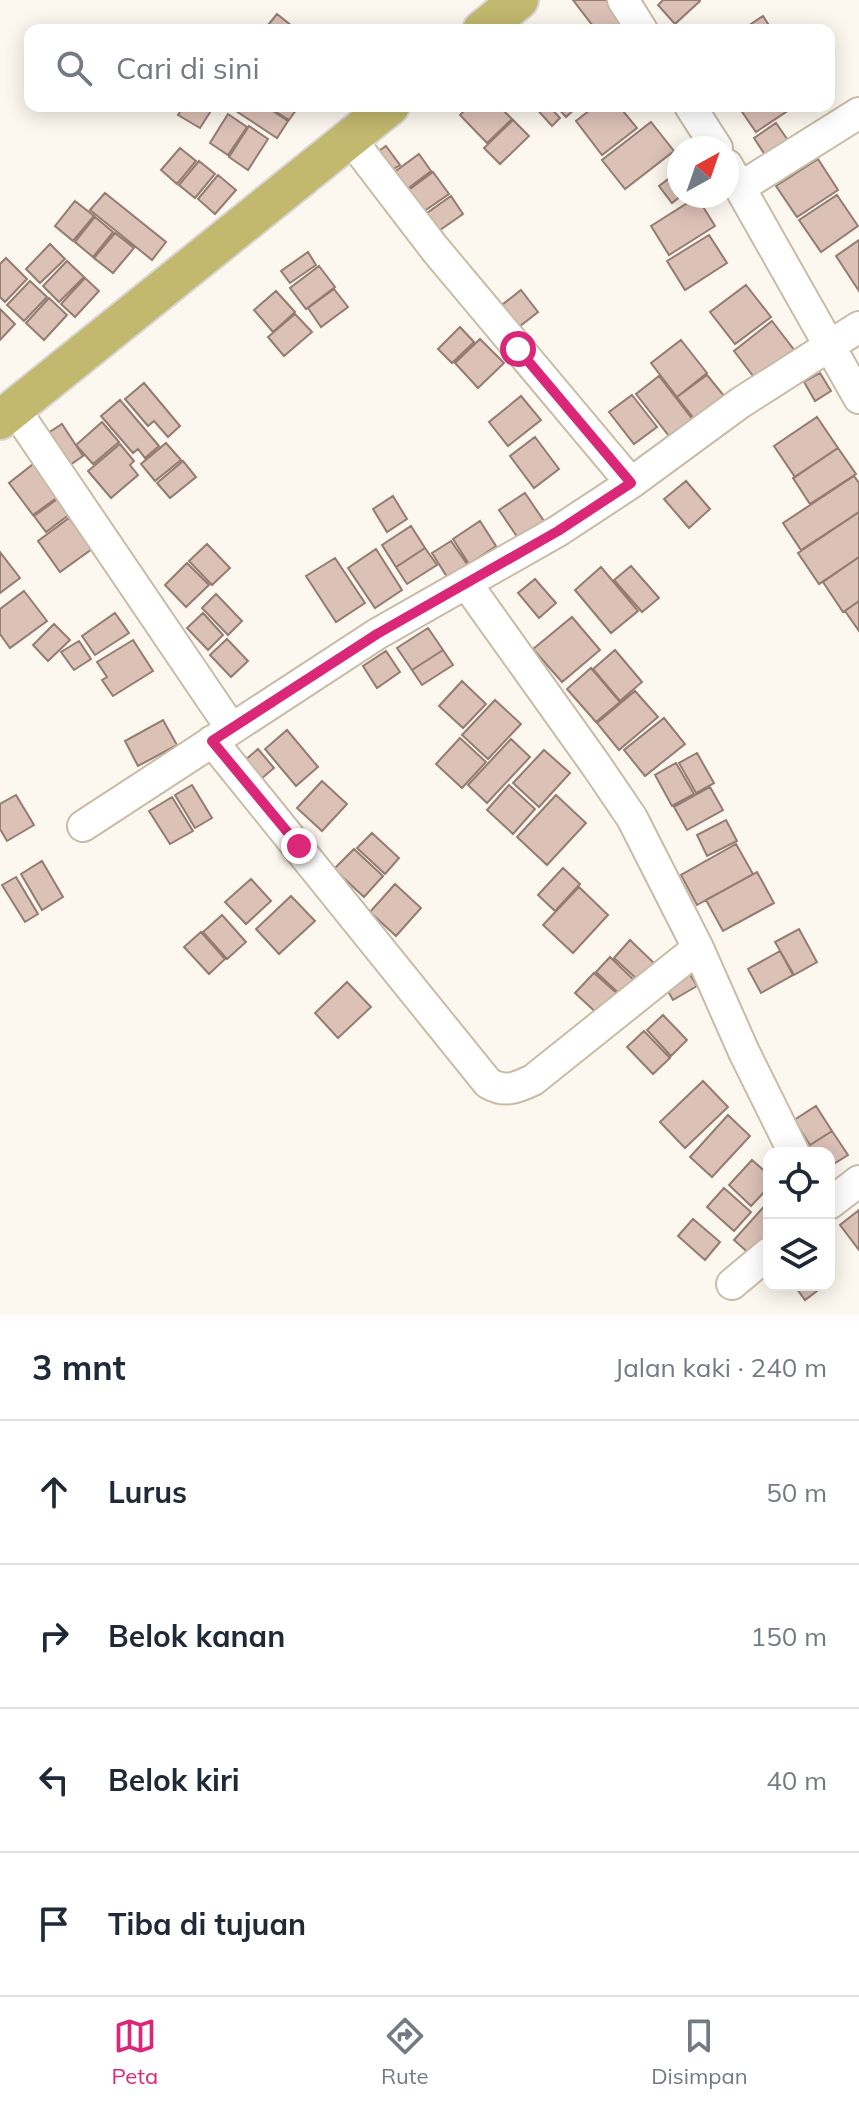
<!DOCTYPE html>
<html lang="id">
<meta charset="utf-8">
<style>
:root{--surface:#fff;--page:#f6f6f7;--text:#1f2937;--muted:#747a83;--line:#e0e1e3;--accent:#db2777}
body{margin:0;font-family:Mulish,sans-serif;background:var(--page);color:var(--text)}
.controls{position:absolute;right:24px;bottom:24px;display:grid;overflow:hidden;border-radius:16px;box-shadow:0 4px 20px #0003}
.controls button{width:72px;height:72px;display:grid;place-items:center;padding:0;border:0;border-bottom:2px solid var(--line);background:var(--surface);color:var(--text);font:40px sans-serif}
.compass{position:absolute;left:667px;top:136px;width:72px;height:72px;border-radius:50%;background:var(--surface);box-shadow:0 4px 20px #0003;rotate:40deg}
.stop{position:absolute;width:24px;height:24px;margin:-18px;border:6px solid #db2777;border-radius:50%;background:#fff}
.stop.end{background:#db2777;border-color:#fff;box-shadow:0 2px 8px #0008}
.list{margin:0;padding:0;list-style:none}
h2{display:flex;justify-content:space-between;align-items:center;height:104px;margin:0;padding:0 32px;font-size:34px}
h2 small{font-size:26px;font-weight:400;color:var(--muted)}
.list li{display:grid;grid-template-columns:52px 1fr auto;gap:24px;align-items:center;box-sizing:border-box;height:144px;padding:0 32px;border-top:2px solid var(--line)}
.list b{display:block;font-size:30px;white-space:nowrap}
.list em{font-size:26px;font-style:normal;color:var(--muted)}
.icon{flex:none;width:44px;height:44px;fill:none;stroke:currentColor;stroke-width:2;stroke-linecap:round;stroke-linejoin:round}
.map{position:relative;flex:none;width:859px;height:1315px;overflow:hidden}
.search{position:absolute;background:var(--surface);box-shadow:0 4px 20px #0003;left:24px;right:24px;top:24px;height:88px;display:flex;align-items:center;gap:20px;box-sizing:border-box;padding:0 28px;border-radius:16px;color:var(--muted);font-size:30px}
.sheet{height:680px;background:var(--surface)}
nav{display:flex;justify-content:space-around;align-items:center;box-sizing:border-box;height:112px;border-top:2px solid var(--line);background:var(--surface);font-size:22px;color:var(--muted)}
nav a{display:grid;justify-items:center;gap:4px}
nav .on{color:var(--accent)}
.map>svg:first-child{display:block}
.building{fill:#dcc1b7;stroke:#947c72;stroke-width:2}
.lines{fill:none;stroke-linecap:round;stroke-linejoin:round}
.minor-casing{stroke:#c9bca6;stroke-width:34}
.major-casing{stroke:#d8d7d5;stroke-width:42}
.minor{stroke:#fff;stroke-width:30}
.major{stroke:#c2b86e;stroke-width:38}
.route{stroke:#db2777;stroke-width:10}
</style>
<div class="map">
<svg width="859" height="1315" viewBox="0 0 859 1315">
<rect width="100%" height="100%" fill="#fdf8ef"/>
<path class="building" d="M573,0h34l19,25 -7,5h-23z
M663,0h37v1l-25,23 -17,-19z
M277,14l20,16h-33z
M763,16l9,14h-30z
M184,106h30l-14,22 -22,-13z
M240,106h25l23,15 -11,17 -41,-27z
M278,106h21l-10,14 -14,-9z
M469,106h30l13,13 -25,24 -27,-28z
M534,106h15l11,12 -8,8z
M556,106h22l-12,11z
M595,106h24l18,22 -35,27 -26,-34z
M738,106h57l-39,26z
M228,114l19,13 -19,28 -18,-12z
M513,120l16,16 -29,28 -16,-16z
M651,122l23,29 -49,38 -23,-29z
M776,123l16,23 -23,15 -15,-23z
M249,126l19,13 -20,31 -19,-13z
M386,146l14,19 -11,7 -13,-19z
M180,148l16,13 -19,23 -16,-14z
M419,154l12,17 -29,22 -13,-17z
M818,159l20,31 -41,27 -21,-31z
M199,161l16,13 -20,24 -16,-13z
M679,171v25h2l-9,7 -13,-17z
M433,172l16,22 -32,22 -15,-21z
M218,175l18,15 -21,24 -17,-15z
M105,193l61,49 -14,18 -62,-50z
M837,195l21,31 -37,26 -22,-32z
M451,196l12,18 -30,21 -13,-17z
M697,197l18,29 -46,29 -18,-29z
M75,201l19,15 -21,25 -18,-15z
M95,217l18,15 -20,25 -18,-15z
M115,233l19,15 -21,25 -19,-15z
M709,235l18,28 -42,27 -18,-29z
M859,240v51l-23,-35z
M50,244l15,15 -25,24 -14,-14z
M308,252l8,13 -26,18 -9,-12z
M6,258l21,21 -22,23 -5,-5v-33z
M67,261l17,16 -25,25 -16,-16z
M319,266l16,21 -29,22 -16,-21z
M85,278l14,13 -24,26 -14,-13z
M30,281l17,16 -23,24 -17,-16z
M746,285l25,32 -36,27 -25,-32z
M334,289l14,18 -27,20 -13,-19z
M521,290l17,22 -23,18 -17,-22z
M276,291l19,21 -22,20 -19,-22z
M49,298l18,17 -23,25 -18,-17z
M0,309l15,15 -15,16z
M295,314l17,18 -28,24 -16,-19z
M772,321l23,30 -38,30 -23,-30z
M460,327l14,15 -22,21 -14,-14z
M480,339l24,24 -26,25 -23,-25z
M681,340l26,33 -30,24 -26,-34z
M820,373l11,18 -16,10 -11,-19z
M707,375l18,22 -30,23 -18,-23z
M659,376l37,48 -23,17 -37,-47z
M144,383l36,43 -12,11 -14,-16 -6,5 -23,-27z
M632,395l25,32 -23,17 -25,-32z
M521,396l20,24 -33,26 -19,-24z
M120,400l39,46 -14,12 -7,-9 -5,4 -32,-37z
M817,417l21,31 -43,29 -21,-31z
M102,422l17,20 -26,22 -17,-19z
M62,424l21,32 -16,11 -22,-32z
M535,437l24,32 -25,19 -24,-32z
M166,443l15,17 -26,21 -14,-17z
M120,444l14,17 -4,4 8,10 -27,23 -23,-27z
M838,448l18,26 -46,30 -17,-26z
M37,461l25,33 -29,21 -24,-32z
M183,461l13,16 -26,21 -13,-15z
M854,476l5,7v29l-58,38 -18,-27z
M686,481l24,28 -21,19 -25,-29z
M525,493l21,31 -26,17 -21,-31z
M63,495l11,16 -28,21 -12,-16z
M393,496l14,23 -20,13 -14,-23z
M859,512v45l-40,27 -21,-31z
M69,518l23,31 -32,23 -22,-31z
M480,521l16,25 -27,18 -16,-25z
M411,526l14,22 -29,19 -14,-22z
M451,541l18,26 -20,13 -17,-27z
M207,544l23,24 -18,17 -23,-24z
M425,548l12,17 -30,19 -11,-17z
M376,549l26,41 -27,18 -27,-40z
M0,552l20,26 -20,15z
M859,557v44l-16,11 -20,-30z
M335,558l30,45 -29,19 -30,-46z
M187,563l22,22 -23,22 -21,-22z
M631,566l28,32 -17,14 -28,-32z
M601,567l37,44 -27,22 -36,-43z
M535,579l21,24 -17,15 -21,-25z
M24,591l23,30 -37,27 -10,-14v-25z
M216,594l26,27 -14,14 -26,-27z
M859,601v30l-14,-20z
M115,613l14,20 -34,22 -13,-19z
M203,613l20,22 -15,15 -21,-22z
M572,617l28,33 -38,32 -29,-33z
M54,624l16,16 -22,21 -15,-16z
M428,628l15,22 -31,20 -15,-22z
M227,639l21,22 -17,16 -21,-22z
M133,640l20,31 -40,25 -11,-16 5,-3 -10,-15z
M79,641l12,18 -17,11 -13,-18z
M443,650l10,15 -31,20 -10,-15z
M615,650l27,32 -22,19 -27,-32z
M386,651l14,21 -23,16 -14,-22z
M591,668l29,34 -24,20 -29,-33z
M462,681l24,23 -23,24 -24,-22z
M635,691l23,26 -39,33 -22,-27z
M495,700l26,24 -33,35 -26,-24z
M664,718l21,26 -40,32 -21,-26z
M163,720l14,25 -39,21 -13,-25z
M287,730l31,37 -22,19 -31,-37z
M460,738l26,24 -24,26 -26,-24z
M511,739l19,18 -43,46 -19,-18z
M258,749l16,19 -20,17 -16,-19z
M544,750l26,23 -31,34 -26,-24z
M697,753l17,30 -18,10 -17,-30z
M676,763l18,31 -22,12 -17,-31z
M322,781l25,23 -25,27 -25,-23z
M192,785l20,33 -17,10 -20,-33z
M509,785l26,24 -22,25 -26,-24z
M710,787l13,23 -36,20 -13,-23z
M16,795l18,30 -27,16 -7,-12v-25z
M556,795l30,28 -39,42 -30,-28z
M172,797l21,34 -23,13 -21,-33z
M726,820l11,21 -30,15 -10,-21z
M372,833l27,25 -14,16 -28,-26z
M736,844l17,30 -56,31 -16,-30z
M354,849l29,27 -19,21 -30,-28z
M42,861l21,36 -21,13 -21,-36z
M563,868l17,16 -25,27 -17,-16z
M757,872l17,31 -51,28 -17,-31z
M16,877l22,37 -13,8 -23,-37z
M251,879l20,22 -25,23 -21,-22z
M395,884l26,24 -25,28 -26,-24z
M579,887l29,28 -35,38 -30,-28z
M291,896l24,25 -36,33 -23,-25z
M222,915l24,27 -19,17 -24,-27z
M799,929l18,33 -23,13 -19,-33z
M201,932l24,27 -16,15 -25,-27z
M630,940l26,25 -16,17 -26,-24z
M780,951l13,24 -32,18 -13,-24z
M610,957l28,27 -13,15 -29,-27z
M686,968l11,18 -24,14 -11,-19z
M594,973l27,24 -19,21 -27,-25z
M347,982l24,25 -33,31 -23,-25z
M663,1015l24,25 -16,16 -24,-26z
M644,1031l26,27 -17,16 -26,-27z
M703,1081l25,26 -43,41 -25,-26z
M816,1106l16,25 -22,14 -16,-25z
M728,1115l22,21 -38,41 -22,-20z
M832,1131l16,24 -19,12v-14h-23l-2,-4z
M752,1160l17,15v12l-18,19 -22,-21z
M724,1188l27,24 -17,19 -27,-24z
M769,1201v39l-16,17 -19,-17z
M859,1210v40l-19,-25z
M693,1219l27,23 -15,18 -27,-24z
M794,1285h31l-20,15z"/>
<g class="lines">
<defs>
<path id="minor" d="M623,0l19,30
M690,106l27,42
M350,138l85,111 196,234
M727,165l132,233
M741,187l118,-74
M14,408l217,320
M466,583l130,182 36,53 66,130 46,104 50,101
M212,741l276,342c17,10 28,5 45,-3l165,-132
M83,826l294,-192 181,-103 73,-48 109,-80 119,-76
M829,1204l30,-23
M732,1284l37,-31"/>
<path id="major" d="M482,30l37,-30
M0,420l390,-314"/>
</defs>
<use href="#minor" class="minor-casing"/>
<use href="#major" class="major-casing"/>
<use href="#minor" class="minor"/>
<use href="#major" class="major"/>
</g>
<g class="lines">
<path class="route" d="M299,846l-87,-105 165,-107 181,-103 73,-48 -113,-134"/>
</g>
</svg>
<div class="controls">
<button><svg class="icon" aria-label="locate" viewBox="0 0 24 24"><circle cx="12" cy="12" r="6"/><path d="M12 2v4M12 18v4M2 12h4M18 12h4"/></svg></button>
<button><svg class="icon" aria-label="layers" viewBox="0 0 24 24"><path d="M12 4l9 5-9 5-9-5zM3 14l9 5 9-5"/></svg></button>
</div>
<svg class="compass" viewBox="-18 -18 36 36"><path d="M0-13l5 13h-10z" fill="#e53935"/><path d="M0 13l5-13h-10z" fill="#747a83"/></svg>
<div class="stop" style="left:518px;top:349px"></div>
<div class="stop end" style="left:299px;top:846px"></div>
<div class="search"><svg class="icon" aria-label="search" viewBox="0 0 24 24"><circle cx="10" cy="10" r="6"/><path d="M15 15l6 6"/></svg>Cari di sini</div>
</div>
<section class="sheet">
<h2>3 mnt<small>Jalan kaki · 240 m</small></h2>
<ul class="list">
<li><svg class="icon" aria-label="ahead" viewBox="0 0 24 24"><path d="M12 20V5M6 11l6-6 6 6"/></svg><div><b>Lurus</b></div><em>50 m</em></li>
<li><svg class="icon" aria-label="right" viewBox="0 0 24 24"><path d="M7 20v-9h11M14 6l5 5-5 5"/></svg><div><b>Belok kanan</b></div><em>150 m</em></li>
<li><svg class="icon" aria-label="left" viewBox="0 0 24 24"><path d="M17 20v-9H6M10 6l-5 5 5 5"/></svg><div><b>Belok kiri</b></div><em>40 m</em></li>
<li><svg class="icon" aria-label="arrive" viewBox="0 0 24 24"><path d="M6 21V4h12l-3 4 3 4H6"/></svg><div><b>Tiba di tujuan</b></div></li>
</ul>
</section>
<nav>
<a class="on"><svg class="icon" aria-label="map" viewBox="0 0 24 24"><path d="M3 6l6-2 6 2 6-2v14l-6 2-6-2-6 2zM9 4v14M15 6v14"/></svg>Peta</a>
<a><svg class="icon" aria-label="directions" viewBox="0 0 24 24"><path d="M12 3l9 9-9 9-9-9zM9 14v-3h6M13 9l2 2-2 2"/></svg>Rute</a>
<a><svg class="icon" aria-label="saved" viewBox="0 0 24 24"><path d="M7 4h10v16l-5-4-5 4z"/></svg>Disimpan</a>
</nav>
